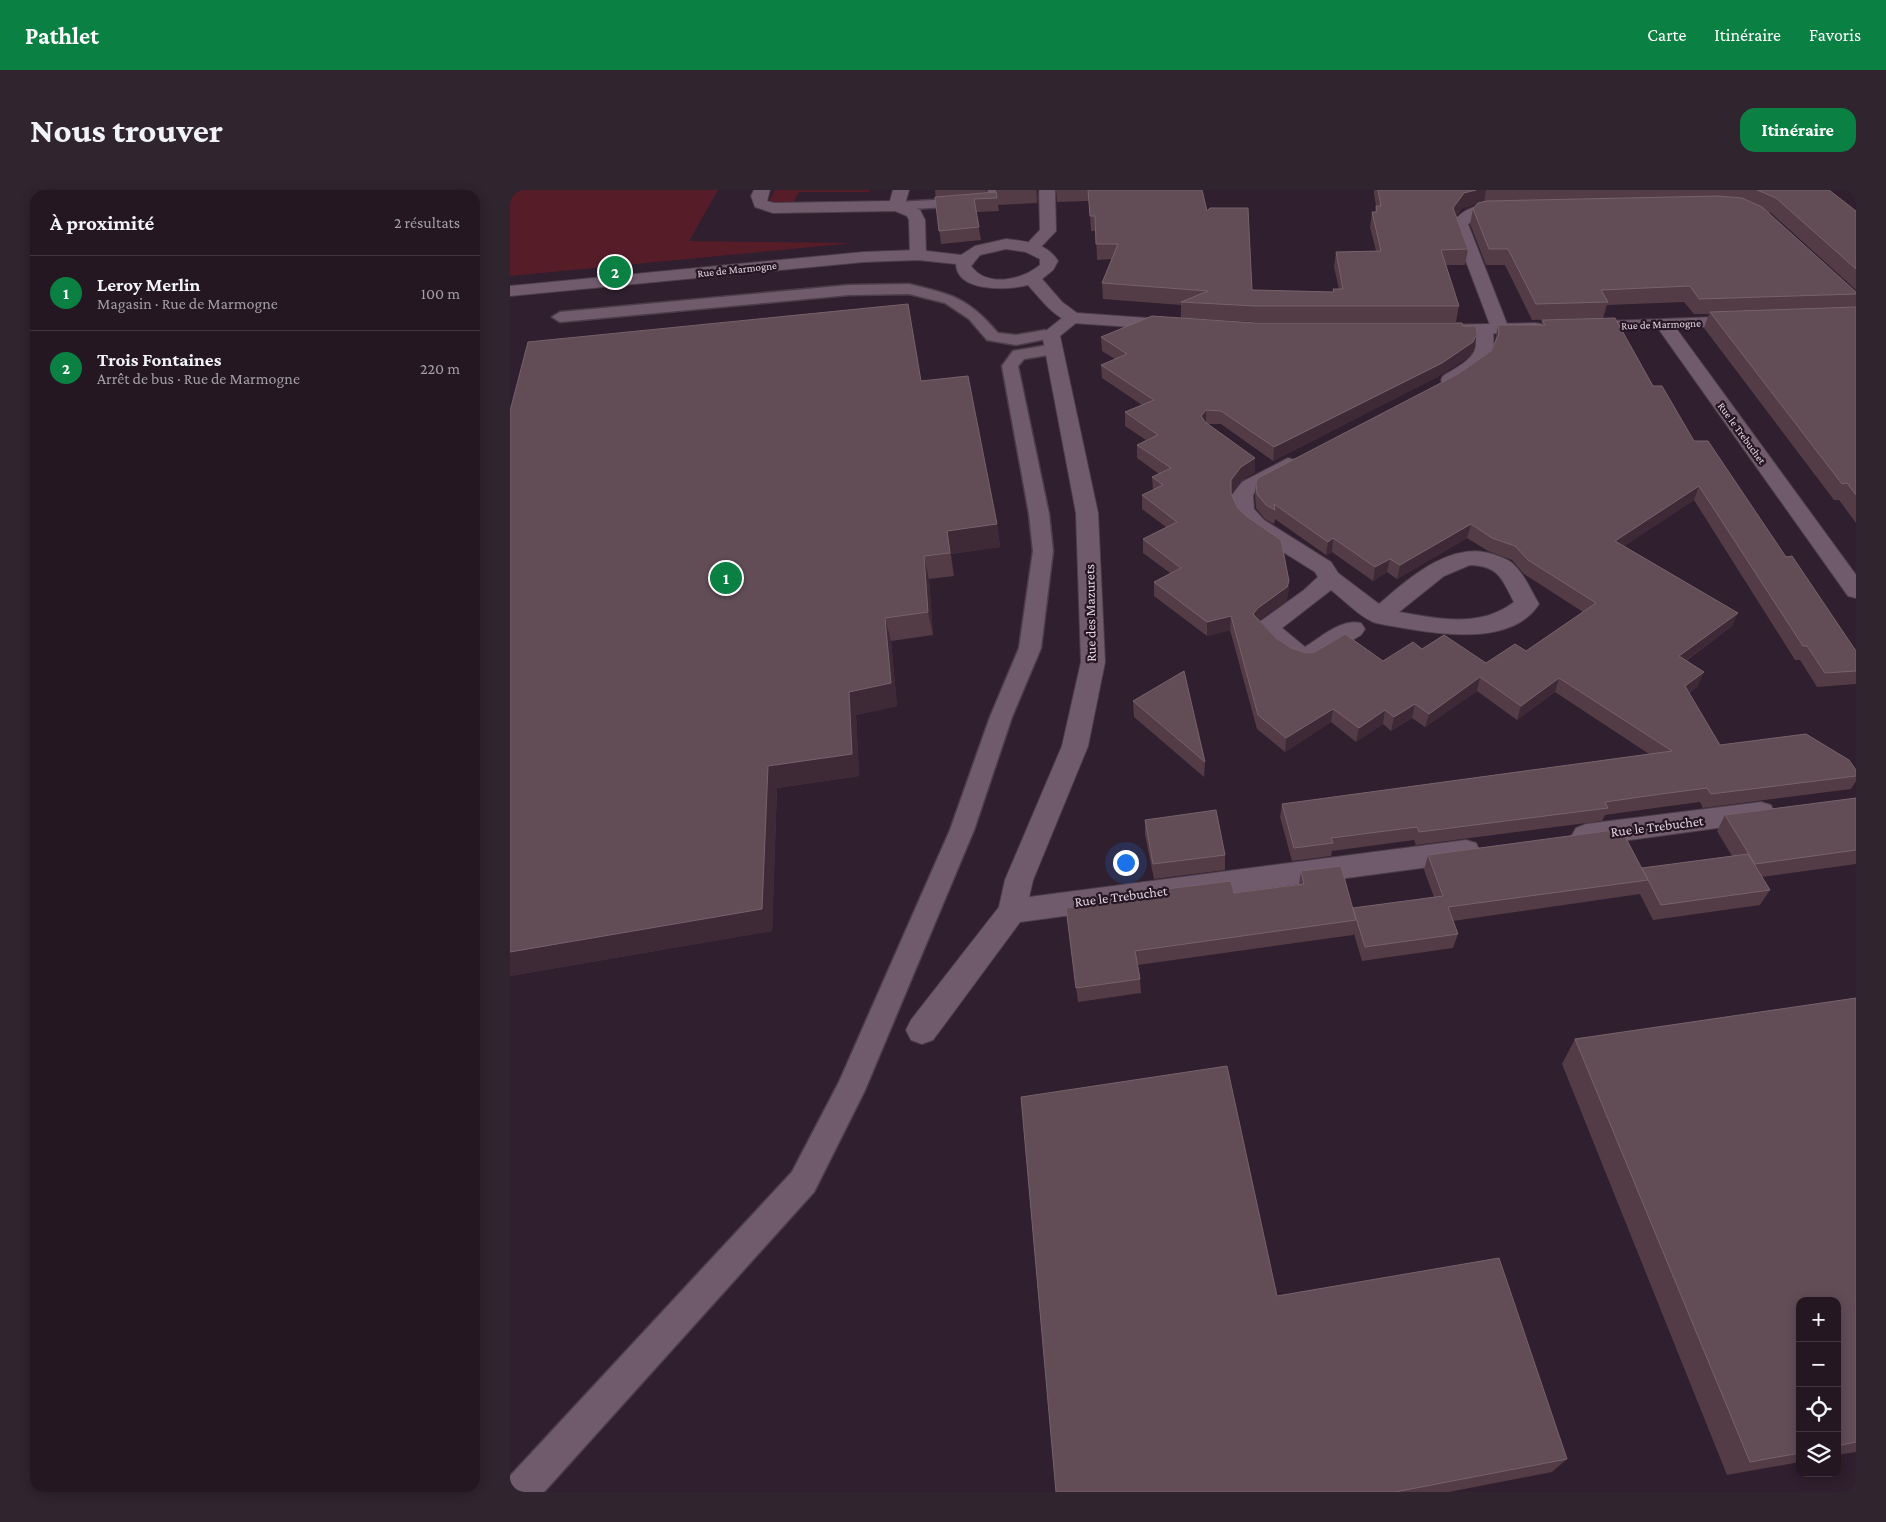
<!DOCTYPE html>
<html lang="fr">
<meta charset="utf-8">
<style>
:root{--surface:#241722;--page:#30242f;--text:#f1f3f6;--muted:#a39fa5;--line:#413640;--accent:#0b8043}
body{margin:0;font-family:"Crimson Pro",serif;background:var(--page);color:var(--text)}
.controls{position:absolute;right:15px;bottom:15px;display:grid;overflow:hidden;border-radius:10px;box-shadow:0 2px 12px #0003}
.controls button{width:45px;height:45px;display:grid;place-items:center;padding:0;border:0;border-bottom:1px solid var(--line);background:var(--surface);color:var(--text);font:25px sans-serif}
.you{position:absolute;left:615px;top:672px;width:18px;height:18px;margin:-12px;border:4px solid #fff;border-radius:50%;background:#1a73e8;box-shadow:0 0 0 8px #1a73e833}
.badge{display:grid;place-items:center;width:32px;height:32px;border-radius:50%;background:var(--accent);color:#fff;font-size:16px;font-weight:700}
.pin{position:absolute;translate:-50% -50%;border:2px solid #fff;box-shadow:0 1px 5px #0006}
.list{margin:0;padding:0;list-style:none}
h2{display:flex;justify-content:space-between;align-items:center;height:65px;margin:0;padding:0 20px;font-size:21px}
h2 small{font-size:16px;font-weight:400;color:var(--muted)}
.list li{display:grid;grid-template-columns:32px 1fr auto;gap:15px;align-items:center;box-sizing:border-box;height:75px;padding:0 20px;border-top:1px solid var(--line)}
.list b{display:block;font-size:19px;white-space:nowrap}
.list p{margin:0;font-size:16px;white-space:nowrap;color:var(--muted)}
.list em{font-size:16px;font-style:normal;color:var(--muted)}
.icon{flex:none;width:28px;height:28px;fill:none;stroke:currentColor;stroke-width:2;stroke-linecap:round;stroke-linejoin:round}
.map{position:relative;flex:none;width:1346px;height:1302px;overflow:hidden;border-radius:15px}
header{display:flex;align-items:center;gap:30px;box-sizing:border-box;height:70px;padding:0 25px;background:var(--accent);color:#fff}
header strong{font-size:24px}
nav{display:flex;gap:28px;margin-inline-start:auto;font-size:18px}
.intro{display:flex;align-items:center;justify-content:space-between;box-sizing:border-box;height:120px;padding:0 30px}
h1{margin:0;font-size:35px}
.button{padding:12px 22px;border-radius:15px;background:var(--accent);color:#fff;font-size:18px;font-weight:700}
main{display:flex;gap:30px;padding:0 30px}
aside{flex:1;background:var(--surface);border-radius:15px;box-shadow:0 2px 12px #0003}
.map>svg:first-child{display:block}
.green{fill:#561d29}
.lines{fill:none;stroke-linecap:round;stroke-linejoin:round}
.service-casing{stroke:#4c3d4a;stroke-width:3}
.minor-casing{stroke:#4c3d4a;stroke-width:2}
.tertiary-casing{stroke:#4c3d4a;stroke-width:2}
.service{fill:#6f5b6c;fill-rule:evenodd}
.minor{fill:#6f5b6c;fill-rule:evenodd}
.tertiary{fill:#6f5b6c;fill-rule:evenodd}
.wall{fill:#533c46}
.shaded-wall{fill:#3e2a36}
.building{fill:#624d57;stroke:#76626c}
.labels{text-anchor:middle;stroke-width:4.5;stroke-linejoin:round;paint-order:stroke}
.far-street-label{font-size:11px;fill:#e1d5df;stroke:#261524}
.street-label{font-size:14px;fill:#e1d5df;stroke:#261524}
</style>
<header>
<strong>Pathlet</strong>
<nav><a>Carte</a><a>Itinéraire</a><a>Favoris</a></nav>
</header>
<div class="intro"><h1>Nous trouver</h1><a class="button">Itinéraire</a></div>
<main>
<aside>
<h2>À proximité<small>2 résultats</small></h2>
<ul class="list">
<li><span class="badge">1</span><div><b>Leroy Merlin</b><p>Magasin · Rue de Marmogne</p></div><em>100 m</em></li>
<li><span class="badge">2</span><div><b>Trois Fontaines</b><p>Arrêt de bus · Rue de Marmogne</p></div><em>220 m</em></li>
</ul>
</aside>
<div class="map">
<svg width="1346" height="1302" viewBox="0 0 1346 1302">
<rect width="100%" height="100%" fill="#301f2e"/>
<path class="green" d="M0,0h208l-29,51 165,2 -344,33z
M265,0h94v2h-70l-6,11h-21l-2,-4z"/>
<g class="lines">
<defs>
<path id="service" d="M478,0h14l-1,8 -5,6 -99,6 -7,-4 7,-4 90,-5z
M399,94c44,11 58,13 89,49l18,2 29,-5 8,5 -2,3 -35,7 -29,-5 -18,-21 -24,-16 -36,-9 -60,1 -289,27 -8,-5 8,-5 289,-27z
M544,154l6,1 2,4 -2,4 -36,6 -6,7 31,148 4,37 -12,97 -29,69 -38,113 -109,260 -51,102 -270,300h-34v-16l282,-304 47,-90 111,-252 40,-113 29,-69 14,-97 -4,-37 -27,-148 11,-15z"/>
<path id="minor" d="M244,0h16l-3,11 7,2 116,-2 3,-11h16l-4,14 15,6 5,10 1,35 -8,5 -6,-2 -2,-3 -1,-35 -2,-4 -12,-5 -122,2 -18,-6 -4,-11z
M529,0h16l1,41 -18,19 -6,2 -8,-5 16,-17z
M1000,13l8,5 -3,3 -33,3 -14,10 41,105 -3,4 -6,1 -7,-2c1,10 1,17 -3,27 -6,11 -35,28 -47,25l-2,-4 2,-4c12,-8 32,-16 33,-32 0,-7 -2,-13 2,-19h12l-38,-101c14,-21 35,-20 58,-21z
M563,123l6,1 3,4 -22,18 38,177 7,149 -17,84 -55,134 -4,17 437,-57 10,3 4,8 -4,8 -10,3 -446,60 -87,118 -11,4 -11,-4 -5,-10 5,-10 88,-113 6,-27 57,-134 19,-84 -5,-149 -34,-179 25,-20z
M1154,129l6,1 186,255v23l-8,-2 -193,-272 3,-4z
M778,268l7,2 3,4 -3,4 -39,22 -3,5 1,14 10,11 67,42 7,11 41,31c30,-26 75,-67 119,-48 5,2 12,4 16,9 11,10 17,26 25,39 -26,41 -96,31 -136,24 -9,-2 -20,-3 -30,-6 -14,-6 -29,-22 -42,-32l-49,38 23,19c16,-10 37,-29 56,-24l4,6 -4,6 -49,29c-20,6 -39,-18 -54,-31l-4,-5 4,-5 46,-33 14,-13 -3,-5 -67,-42 -16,-20v-15l10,-13zM960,375c29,1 32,14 44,37 -33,26 -76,17 -115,10l45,-36z
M1251,612l10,3 3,7 -3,7 -10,3 -175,24 -10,-4 -4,-7 4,-7 10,-4z"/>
<path id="tertiary" d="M496,49c19,2 41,4 52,22l-5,9 -11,9 20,23 15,11 98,7 6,1 3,4 -3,4 -6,1 -102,-7c-19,-5 -32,-24 -45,-38 -19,5 -71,8 -72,-21l-38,-4 -54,2 -354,34v-10l354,-34 54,-2 43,5 14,-9zM496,59l20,3 14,7v6c-18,15 -53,23 -69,1l9,-11z
M1232,126l6,1 3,4 -3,4 -165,7 -6,-1 -3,-4 3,-4 6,-1z
M1025,133l6,1 3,4 -3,4 -101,3 -6,-1 -3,-4 3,-4 6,-1z"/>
</defs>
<use href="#service" class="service-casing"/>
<use href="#minor" class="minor-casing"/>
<use href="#tertiary" class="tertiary-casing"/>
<use href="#service" class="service"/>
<use href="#minor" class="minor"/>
<use href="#tertiary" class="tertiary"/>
</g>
<path class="wall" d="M425,0h51v3l11,2 -1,-5h43l-2,13 -39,2 1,6 -23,1 5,28 -40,4z
M546,0h146l5,21 45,79 81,2 6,-3 -5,-22 2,-15 40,-1 -6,-24 2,-15h3l1,-6 -2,-12v-4h455l27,21v79l-85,-77 -4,-1 89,80v231l-17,-23h-5l-130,-172 5,-14h-15l-10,-12 -77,3 -4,13 -71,2 -27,-55h-19l-16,-41 3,-15 4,-5 -15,4 -6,8 12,33 -3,16h-19l13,41 -3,16h-202l-73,-4v-13l-78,-6 -1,-16 10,-24 -15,1 -1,-29h-5l-2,-30 -32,1z
M1032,130l111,66 41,55 92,116 70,94v33l-39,3 -17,-27h-5l-101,-160 -70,46 114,67 -6,13 -46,35 12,25 -9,7 31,52 136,25v11l-5,8 -148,19 -3,-6 -45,6 -50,7 -3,6 -186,24 -2,-5 -82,11 -1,5 -39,5 -12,-44 2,-13 367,-50 -94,-62 -38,28 -40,-29 -52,36 -13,-9 -21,13 -8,-7 -27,18 -25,-20 -46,30 -28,-23 -27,-99 -23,6 -53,-40v-14l16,-9 -27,-20v-14l23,-12 -24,-18v-14l11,-5 -1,-13 7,-3 -22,-16v-13l9,-5 -21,-14v-14l17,-7 -40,-27 -1,-13 14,-6 -13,-8 -1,-14 154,-14 208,3 14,7 -3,14 -4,9 -31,20 -166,85 -52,-37h-13l47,48 -14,9 -10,13 6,13 52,74 -1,14 -2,6 -27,19 17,18 15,10 15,5 77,8 39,-12 64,14 40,-12 57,-39 -59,-38 -12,-14 -24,-9 -21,-13 -70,41 -10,-7 -14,9 -41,-29 -6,3 -51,-36 -1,5 -9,-5 -9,-11 -1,-13 1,-13 202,-108 33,-23 4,-10 3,-16h43z
M412,191l75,143 3,23 -49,7 3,22 -25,3 4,56 -42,6 6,65 -41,9 3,61 -82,12 -5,143 -262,45v-565z
M623,511l72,61 -1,15 -70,-60z
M1346,608v66l-94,13 8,13 -10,15 -107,15 -13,-26 -187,27 5,13 -5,14 -91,13 -8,-27 -1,1 -215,30 2,14 1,14 -63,9 -12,-94 93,-12 -1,-6 76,3 65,-9 2,-13 52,37 81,-11 -10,-27 4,-15 214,13 90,-12 -15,-25 8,-16z
M635,630l80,35v15l-71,9 -9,-44z
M1346,808v454l-19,3v-154h-37v161l-73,13 -165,-411 13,-25z
M767,1106l290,163 -15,13 -103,20h-393z"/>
<path class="shaded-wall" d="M526,0h3l-2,13z
M966,0h10l-2,12 -22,6 -12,15 3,-15 11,-15z
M967,143l-3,14 -4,9 -31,20 -166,85 1,-14z
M696,220v14l-5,-8z
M745,268v14l-14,9 -10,13v-14l10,-13z
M1189,296l-5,14 -83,55 4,-14z
M487,334l3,23 -49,7 3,22 -7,-45z
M961,334l-4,14 -70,41 3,-14z
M823,348l-1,14 -6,3 2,-13z
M414,366l5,23 4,56 -5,-23z
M880,369l-3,13 -14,9 2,-14z
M779,391l-1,14 -2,6 -29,20 -4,-7 5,-6z
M1228,423l-6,13 -59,44 6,-14z
M721,426l-1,14 -23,6v-14z
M375,428l6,23 6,65 -41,9 3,61 -82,12 -5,143 -262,45v-24l258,-186 81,-74z
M1194,482l-6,14 -19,14 6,-14z
M970,487l-3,14 -52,36 4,-13z
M1049,488l-4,14 -38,28 4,-14z
M905,514l-3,14 -21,13 3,-14z
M823,519l-2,13 -46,30 1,-14z
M875,520l-2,14 -27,18 3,-14z"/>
<path class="building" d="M578,0h114l5,21 3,-3h38l4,82 82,2 -1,-3h10l-7,-37 45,-1 -9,-39h5l-1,-6h5l-3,-16h98l-12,3 -11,15 15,41 -27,1 18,56h-204l-74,-4 27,-11 -106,-8 16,-39h-22l-1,-28h-5z
M1247,0h72l27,21v58l-80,-71z
M486,2l1,6 -23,1 5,28 -40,4 -4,-34z
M1208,6l24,2 20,9 94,85v2l-157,5 -9,-13 -89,4 7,12 -72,2 -28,-55h-19l-16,-40 5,-6 9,-2z
M398,114l13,77 47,-5 29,148 -50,7 3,22 -26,3 4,56 -43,6 6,65 -42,9 3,62 -84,12 -6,143 -252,43v-541l18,-69z
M1346,117v188l-9,-12 -5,1 -132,-172z
M642,126l103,7h207l1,3h13l1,7 -4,9 -31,21 -168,84 -53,-36 -15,-1 -5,6 4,6 50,36 -14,9 -10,13v13l6,14 9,9 35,24 8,41 -2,6 -29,21 -5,6 23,24 15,10 15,5 9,-1 30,-18 38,27 30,-19 9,7 22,-14 42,28 29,-19 11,7 70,-48 -68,-43 -13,-14 -23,-8 -21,-14 -71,41 -10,-6 -15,8 -42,-29 -5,4 -54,-38 1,6 -9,-5 -9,-11 -1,-12 2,-4 200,-104 33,-23 8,-17 -1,-9h47l-3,-5 73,-2 38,68h9l32,55h14l78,116 6,-1 64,95v20l-31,2 -18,-27h-4l-104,-160 -84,55 123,72 -59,43 25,16 -19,14 35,59 86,-11 43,26 7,10v6l-145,18 -4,-6 -46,6 -56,8 3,6 -189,24 -2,-5 -86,11 2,5 -39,5 -12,-44 390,-53 -113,-73 -38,28 -41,-29 -51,37 -14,-10 -21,13 -9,-7 -26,18 -26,-19 -47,29 -28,-23 -27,-99 -24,6 -53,-40 27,-14 -38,-29 34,-17 -35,-27 21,-10 -11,-8 19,-9 -34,-23 21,-10 -33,-23 29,-12 -53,-35 26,-11 -26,-17z
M674,481l21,91 -72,-61z
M1346,608v52l-101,14 -30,-49z
M706,620l9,45 -72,9 -8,-44z
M1111,639l27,51 -200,27 10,27 -93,13 -12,-39 90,-12 -15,-41z
M1238,664l22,36 -109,15 -19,-37z
M831,676l15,54 -221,31 5,28 -64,9 -10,-80 93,-12 -1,-6 73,-9 3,12 70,-9 -3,-13z
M1346,808v444l-19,4v-145h-37v152l-50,9 -175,-423z
M717,876l50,230 222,-38 68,201 -172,33h-339l-35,-395z"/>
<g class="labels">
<g class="far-street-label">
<text transform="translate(227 79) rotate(-6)" y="4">Rue de Marmogne</text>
<text transform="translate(1151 134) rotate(-2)" y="4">Rue de Marmogne</text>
<text transform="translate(1232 243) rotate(54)" y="4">Rue le Trebuchet</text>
</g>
<g class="street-label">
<text transform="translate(580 423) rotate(-91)" y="5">Rue des Mazurets</text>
<text transform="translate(1147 636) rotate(-7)" y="5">Rue le Trebuchet</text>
<text transform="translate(611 706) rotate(-7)" y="5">Rue le Trebuchet</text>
</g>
</g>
</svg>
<div class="controls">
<button>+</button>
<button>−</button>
<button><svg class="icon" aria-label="locate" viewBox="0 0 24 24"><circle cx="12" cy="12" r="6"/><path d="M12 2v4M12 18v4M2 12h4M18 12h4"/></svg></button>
<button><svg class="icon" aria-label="layers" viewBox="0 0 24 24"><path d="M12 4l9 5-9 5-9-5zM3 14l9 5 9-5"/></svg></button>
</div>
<div class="you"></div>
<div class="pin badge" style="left:216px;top:388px">1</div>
<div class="pin badge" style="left:105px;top:82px">2</div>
</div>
</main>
